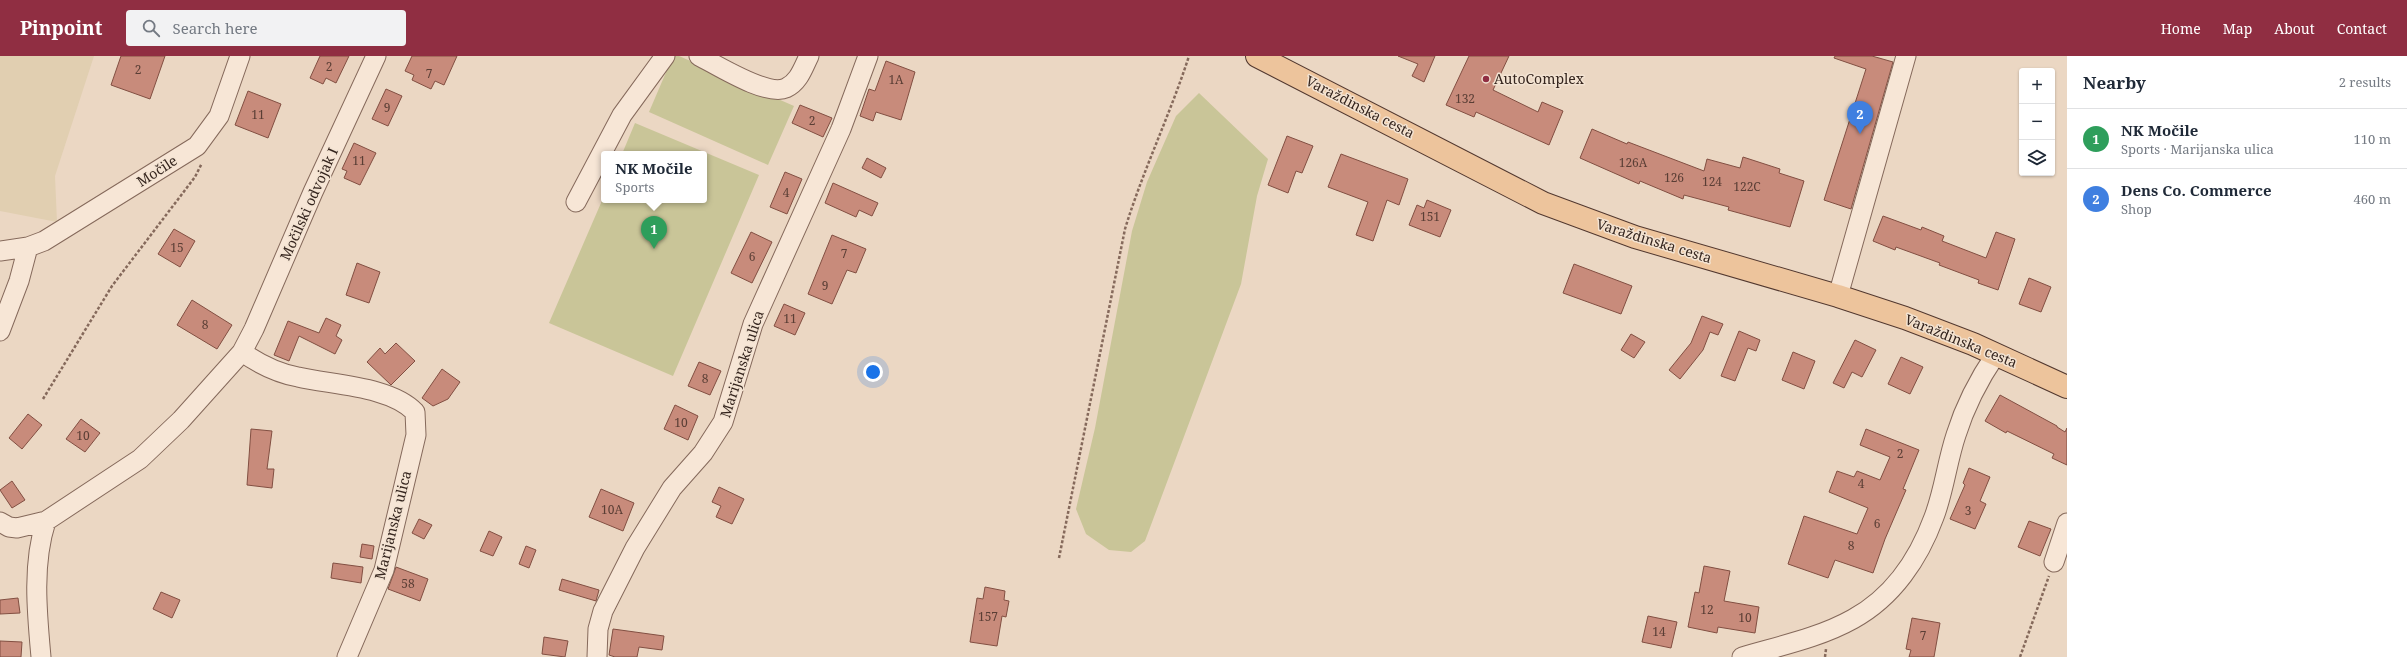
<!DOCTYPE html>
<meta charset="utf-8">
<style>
:root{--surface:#fff;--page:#f2f2f3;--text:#1f2937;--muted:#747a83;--line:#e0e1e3;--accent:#902e42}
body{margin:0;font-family:"Noto Serif",serif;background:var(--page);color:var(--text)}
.controls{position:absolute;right:12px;top:12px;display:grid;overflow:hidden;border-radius:4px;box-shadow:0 1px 3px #0004}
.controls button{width:36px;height:36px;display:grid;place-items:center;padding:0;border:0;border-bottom:1px solid var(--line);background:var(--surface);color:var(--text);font:20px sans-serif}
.you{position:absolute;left:873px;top:316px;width:14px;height:14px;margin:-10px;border:3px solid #fff;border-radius:50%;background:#1a73e8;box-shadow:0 0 0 6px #1a73e833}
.badge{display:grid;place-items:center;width:26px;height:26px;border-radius:50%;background:var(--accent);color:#fff;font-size:13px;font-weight:700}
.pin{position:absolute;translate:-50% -33px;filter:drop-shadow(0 1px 2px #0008)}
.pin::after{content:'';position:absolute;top:21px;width:14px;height:12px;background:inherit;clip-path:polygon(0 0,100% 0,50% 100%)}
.popup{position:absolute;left:601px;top:95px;width:106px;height:52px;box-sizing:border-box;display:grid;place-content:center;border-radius:4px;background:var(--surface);filter:drop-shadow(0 1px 3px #0005);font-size:13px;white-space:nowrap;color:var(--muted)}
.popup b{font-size:15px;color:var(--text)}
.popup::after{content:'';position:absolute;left:50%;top:100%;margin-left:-8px;border:8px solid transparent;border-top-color:var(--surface)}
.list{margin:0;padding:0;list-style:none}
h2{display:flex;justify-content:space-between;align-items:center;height:52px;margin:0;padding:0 16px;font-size:17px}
h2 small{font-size:13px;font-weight:400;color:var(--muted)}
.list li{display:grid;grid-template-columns:26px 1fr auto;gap:12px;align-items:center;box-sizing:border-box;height:60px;padding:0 16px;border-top:1px solid var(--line)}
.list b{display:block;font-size:15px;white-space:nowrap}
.list p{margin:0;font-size:13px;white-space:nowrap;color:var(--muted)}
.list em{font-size:13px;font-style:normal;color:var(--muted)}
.icon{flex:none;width:22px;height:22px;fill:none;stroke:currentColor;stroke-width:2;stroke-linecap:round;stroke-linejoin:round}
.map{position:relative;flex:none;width:2067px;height:601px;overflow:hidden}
header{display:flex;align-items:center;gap:24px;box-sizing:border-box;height:56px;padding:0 20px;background:var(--accent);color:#fff}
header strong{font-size:19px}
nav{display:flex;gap:22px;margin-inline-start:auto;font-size:14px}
.search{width:280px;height:36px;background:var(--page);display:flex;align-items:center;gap:10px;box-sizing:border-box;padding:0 14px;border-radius:4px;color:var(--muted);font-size:15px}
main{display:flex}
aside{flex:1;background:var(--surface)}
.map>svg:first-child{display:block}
.farmland{fill:#e1cfb1}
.green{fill:#c9c598}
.building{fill:#c88b7b;stroke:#824f42}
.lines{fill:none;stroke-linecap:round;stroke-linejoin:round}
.minor-casing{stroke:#85695b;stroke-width:21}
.major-casing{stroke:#52382f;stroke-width:24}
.path{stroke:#85695b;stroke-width:2.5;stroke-dasharray:3 2;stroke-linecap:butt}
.minor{stroke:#f7e6d6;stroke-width:19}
.major{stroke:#edc49c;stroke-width:22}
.poi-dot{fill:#902e42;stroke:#f3e3d2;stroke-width:1.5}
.labels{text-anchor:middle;stroke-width:3;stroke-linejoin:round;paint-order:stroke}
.number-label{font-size:12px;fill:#5a3e35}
.poi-label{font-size:14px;fill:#35251e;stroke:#f3e3d2;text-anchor:start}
.street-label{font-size:14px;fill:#35251e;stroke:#f3e3d2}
</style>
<header>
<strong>Pinpoint</strong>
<div class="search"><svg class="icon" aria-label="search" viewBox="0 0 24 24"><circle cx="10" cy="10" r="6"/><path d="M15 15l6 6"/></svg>Search here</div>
<nav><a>Home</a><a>Map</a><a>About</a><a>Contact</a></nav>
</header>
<main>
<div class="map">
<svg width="2067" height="601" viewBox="0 0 2067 601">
<rect width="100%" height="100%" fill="#ebd7c3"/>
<path class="farmland" d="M0,0h94l-39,120 2,46 -57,-11z"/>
<path class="green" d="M673,0h6l115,50 -26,59 -119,-53z
M1199,37l69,66 -11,37 -16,88 -96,257 -14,11 -22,-2 -23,-16 -10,-25 19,-81 37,-197 15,-49 29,-66z
M635,67l124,52 -86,201 -124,-53 55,-127v4h100v-46h-82z"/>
<path class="building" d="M121,0h44l-15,43 -39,-14z
M320,0h29l-13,27 -10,-5 -3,6 -13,-6z
M412,0h45l-13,29 -9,-4 -4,8 -19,-9 2,-5 -9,-4z
M1398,0h37l-11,26 -12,-6 6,-12z
M1469,0h40l-16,34 45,22 4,-10 21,9 -14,34 -73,-33 -2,5 -28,-12z
M1835,0h37l21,6 -42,147 -27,-9 42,-131 -32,-11z
M886,5l29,11 -14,48 -25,-8 -3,9 -13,-5 9,-27 6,2z
M386,33l16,7 -14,30 -16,-7z
M248,35l33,13 -13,34 -33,-13z
M800,49l32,13 -9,19 -31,-14z
M1592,73l35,15 1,-2 76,29 3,-12 33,9 3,-11 37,12 -1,4 25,8 -14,46 -62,-17 1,-3 -45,-12 -1,4 -43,-18 -1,3 -59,-26z
M1287,80l26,10 -11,27 -6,-2 -8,22 -20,-8z
M354,87l22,10 -16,32 -16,-7 3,-7 -5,-2z
M1341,98l67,25 -9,26 -12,-5 -14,41 -17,-6 12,-33 -40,-15z
M867,102l19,10 -5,10 -19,-10z
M785,116l17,7 -15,35 -17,-7z
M833,127l45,20 -6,13 -13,-6 -3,7 -31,-14z
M1427,144l24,10 -11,27 -31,-12 8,-20 7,3z
M1883,160l38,14 1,-3 22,9 -2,5 44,17 10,-26 19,7 -17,51 -20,-7 1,-3 -40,-15 1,-2 -44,-16 -1,3 -22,-9z
M174,173l21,12 -15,26 -22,-13z
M751,176l21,10 -20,41 -21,-10z
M832,179l34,14 -10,24 -9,-3 -15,34 -24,-10z
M357,207l23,9 -11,31 -23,-8z
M1574,208l58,22 -11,28 -58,-21z
M2029,222l22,9 -10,25 -22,-8z
M192,244l40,25 -15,24 -40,-24z
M784,248l21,9 -10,22 -21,-9z
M1702,260l21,8 -5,11 -8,-3 -7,18 -23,29 -11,-9 22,-27z
M326,262l15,7 -5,11 6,4 -7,14 -36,-18 -10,25 -15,-6 14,-34 31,12z
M1739,275l21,9 -4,11 -8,-3 -13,33 -14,-5z
M1631,278l14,8 -11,16 -13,-8z
M1855,284l21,10 -14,27 -10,-5 -8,16 -11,-5z
M396,287l19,18 -24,24 -24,-23 13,-14 5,6z
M1793,296l22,9 -11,28 -22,-9z
M1901,301l22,10 -13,27 -22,-10z
M699,306l22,9 -11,24 -22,-9z
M442,313l18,13 -12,17 -15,7 -11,-8z
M2000,339l57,31v1l8,5 2,-4v37l-15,-7 2,-4 -47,-23 -1,2 -21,-12z
M675,349l23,11 -10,24 -24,-11z
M28,358l14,11 -20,24 -13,-11z
M81,363l19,14 -15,19 -19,-13z
M251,373l21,2 -5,38h7l-2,19 -25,-3z
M1866,373l53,21 -16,39 3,1 -21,49 -12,34 -38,-13 -7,18 -40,-14 16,-48 53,18 11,-26 -39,-16 8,-21 17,6 3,-6 23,9 10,-23 -30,-12z
M1969,412l21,9 -10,24 6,3 -11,25 -25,-10 15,-34 -2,-2z
M12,425l13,19 -13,8 -12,-18z
M719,431l25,12 -12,25 -16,-7 5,-11 -9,-4z
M601,433l33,14 -11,28 -34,-14z
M419,463l13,6 -8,14 -12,-6z
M2029,465l22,8 -11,27 -22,-9z
M489,475l13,6 -9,19 -13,-5z
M362,488l12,2 -2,13 -12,-2z
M526,490l10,4 -7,18 -10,-4z
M333,507l30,4 -2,16 -30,-5z
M1704,510l26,5 -6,30 35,6 -4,26 -37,-6 -1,6 -29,-6 7,-35 4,1z
M396,511l32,12 -8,22 -32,-12z
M562,523l37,11 -3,11 -37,-11z
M985,531l20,4 -1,9 5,1 -3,16 -4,-1 -5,30 -27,-4 7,-44 6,1z
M161,536l19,8 -8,18 -19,-9z
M18,542l2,15 -20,1v-14z
M1648,560l29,6 -6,26 -29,-6z
M1912,562l28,5 -6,34h-25l2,-7 -5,-1z
M613,573l51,7 -2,14 -23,-3 -2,10h-22l-6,-2z
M544,581l24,4 -3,16 -23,-3z
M0,585l22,1 -1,15h-21z"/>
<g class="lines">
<defs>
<path id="minor" d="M699,0c18,9 68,41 87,32 13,-6 17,-20 23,-32
M576,146l46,-87 43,-59
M0,195l28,-4 16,-6 153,-95 22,-30 21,-60
M1838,240l68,-240
M0,275l19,-50 9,-34
M242,296c17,12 35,21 56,25 34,8 92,9 117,35l1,23 -32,135 -37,87
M0,466l9,5 8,1 29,-7 94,-62 41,-39 61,-68 12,-23 59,-137 63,-136
M2054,506l13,-39
M41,601c-4,-44 -9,-93 5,-136
M597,601l1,-28 5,-18 32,-63 37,-60 31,-35 20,-31 30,-98 88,-195 27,-73
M1742,601c37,-11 77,-19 111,-38 40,-22 66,-61 81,-102 10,-26 13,-55 22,-82 9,-29 23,-56 40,-81"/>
<path id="major" d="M1257,0l286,147 92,34 203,59 67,22 68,26 94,43"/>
</defs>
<use href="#minor" class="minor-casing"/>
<use href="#major" class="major-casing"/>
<path class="path" d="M43,343l69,-113 83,-109 7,-14
M1059,502l66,-329c18,-59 45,-114 64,-173
M1825,601l1,-8
M2020,601l29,-81"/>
<use href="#minor" class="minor"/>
<use href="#major" class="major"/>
</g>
<circle class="poi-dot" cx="1486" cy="23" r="4"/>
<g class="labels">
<g class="number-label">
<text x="329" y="15">2</text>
<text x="138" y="18">2</text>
<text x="429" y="22">7</text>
<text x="896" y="28">1A</text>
<text x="1465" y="47">132</text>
<text x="387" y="56">9</text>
<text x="258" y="63">11</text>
<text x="812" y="69">2</text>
<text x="359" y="109">11</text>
<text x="1633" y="111">126A</text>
<text x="1674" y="126">126</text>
<text x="1712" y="130">124</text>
<text x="1747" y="135">122C</text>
<text x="786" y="141">4</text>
<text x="1430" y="165">151</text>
<text x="177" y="196">15</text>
<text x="844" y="202">7</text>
<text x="752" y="205">6</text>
<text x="825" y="234">9</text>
<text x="790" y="267">11</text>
<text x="205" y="273">8</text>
<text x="705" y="327">8</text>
<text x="681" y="371">10</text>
<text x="83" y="384">10</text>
<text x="1900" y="402">2</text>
<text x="1861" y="432">4</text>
<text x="612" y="458">10A</text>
<text x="1968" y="459">3</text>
<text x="1877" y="472">6</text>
<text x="1851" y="494">8</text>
<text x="408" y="532">58</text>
<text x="1707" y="558">12</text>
<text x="988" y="565">157</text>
<text x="1745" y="566">10</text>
<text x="1659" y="580">14</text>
<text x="1923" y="584">7</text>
</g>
<g class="poi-label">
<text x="1494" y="28">AutoComplex</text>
</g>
<g class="street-label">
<text transform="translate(1360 51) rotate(27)" y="5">Varaždinska cesta</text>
<text transform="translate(157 115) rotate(-33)" y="5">Močile</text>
<text transform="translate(309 148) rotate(-66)" y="5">Močilski odvojak I</text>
<text transform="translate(1654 185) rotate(17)" y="5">Varaždinska cesta</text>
<text transform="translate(1961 285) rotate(22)" y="5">Varaždinska cesta</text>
<text transform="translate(742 308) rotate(-72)" y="5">Marijanska ulica</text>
<text transform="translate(393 469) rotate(-76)" y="5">Marijanska ulica</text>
</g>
</g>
</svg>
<div class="controls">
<button>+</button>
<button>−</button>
<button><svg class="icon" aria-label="layers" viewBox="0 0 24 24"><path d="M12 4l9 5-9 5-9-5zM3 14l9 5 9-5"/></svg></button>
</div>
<div class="you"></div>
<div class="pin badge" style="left:654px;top:193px;background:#2e9e5b">1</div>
<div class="popup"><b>NK Močile</b>Sports</div>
<div class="pin badge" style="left:1860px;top:78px;background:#3f7fe0">2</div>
</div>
<aside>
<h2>Nearby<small>2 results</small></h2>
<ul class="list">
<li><span class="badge" style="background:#2e9e5b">1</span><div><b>NK Močile</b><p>Sports · Marijanska ulica</p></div><em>110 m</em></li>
<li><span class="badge" style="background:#3f7fe0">2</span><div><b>Dens Co. Commerce</b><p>Shop</p></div><em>460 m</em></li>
</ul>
</aside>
</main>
